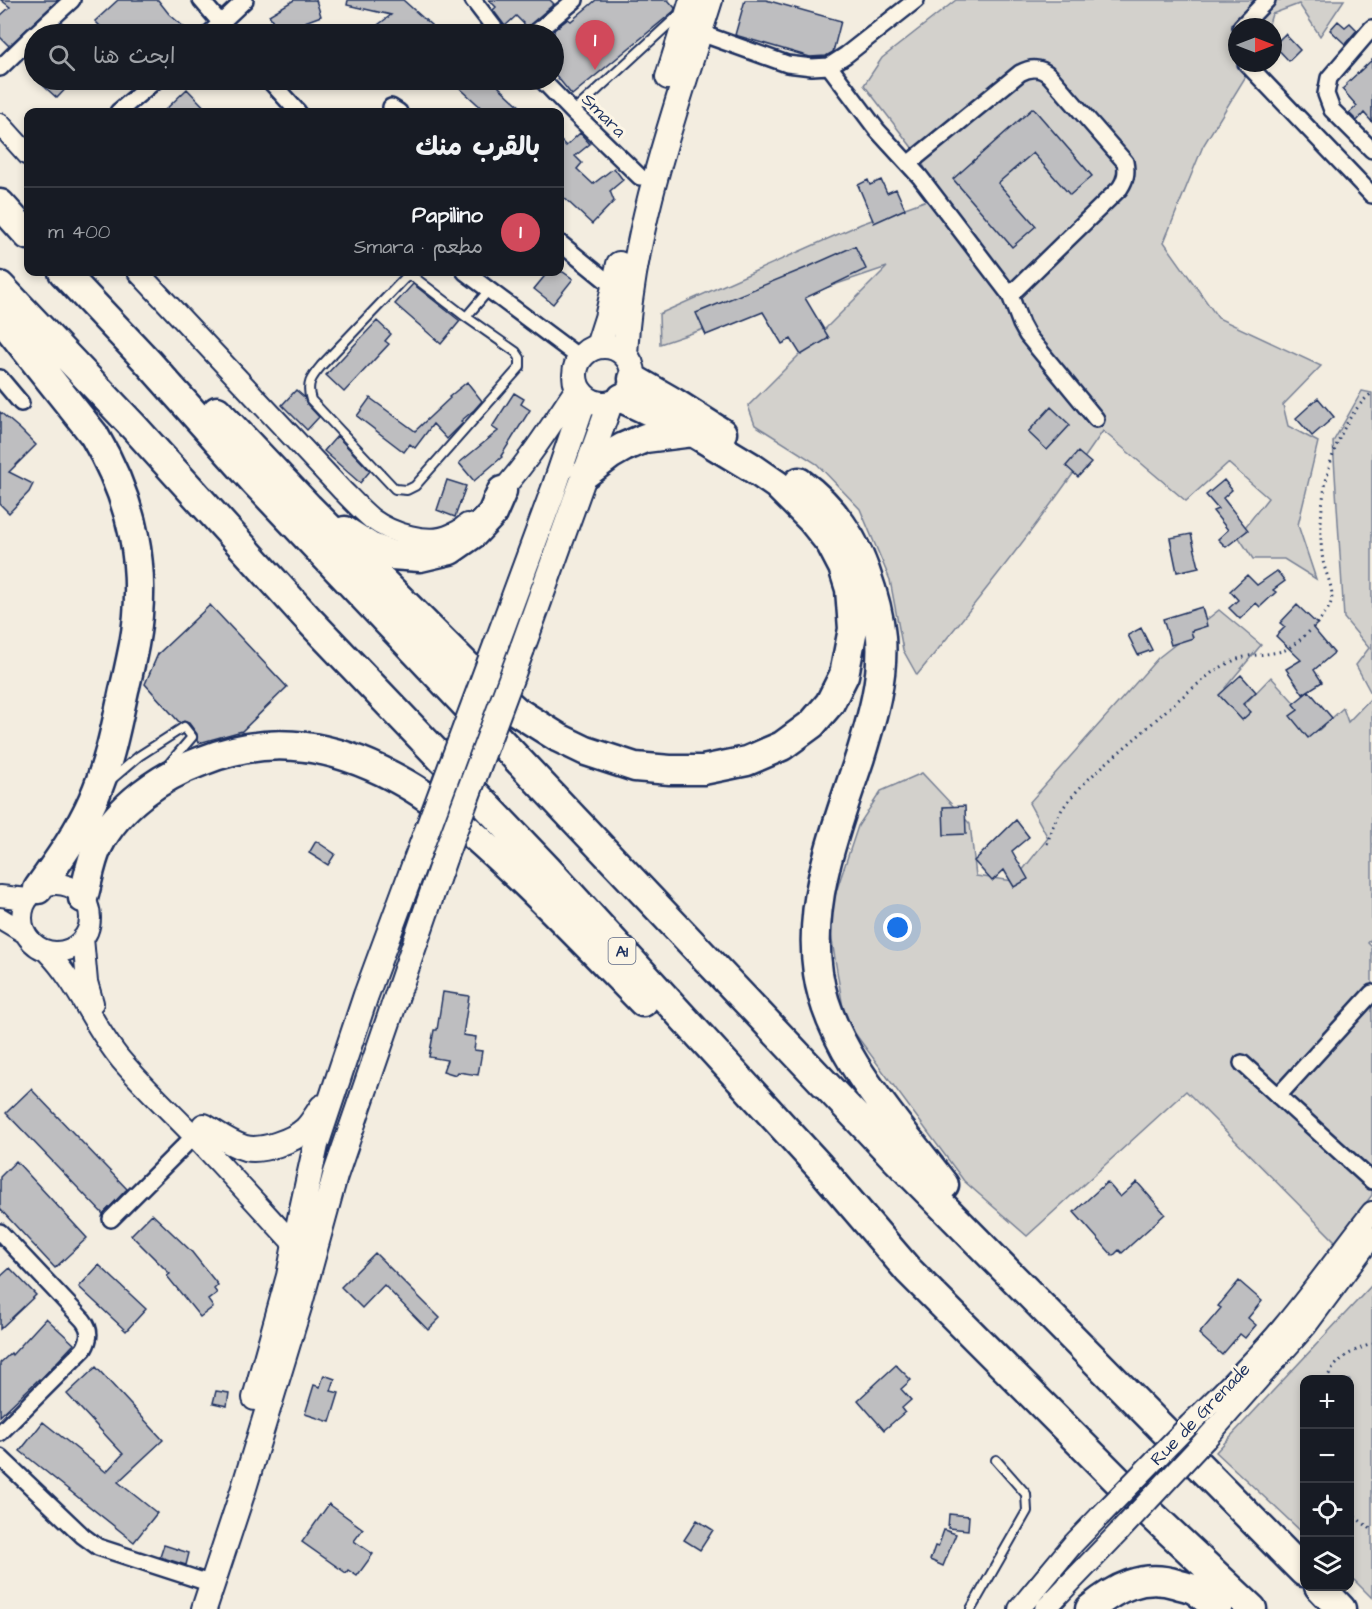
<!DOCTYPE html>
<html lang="ar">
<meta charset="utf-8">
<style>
:root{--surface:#171b24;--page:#242831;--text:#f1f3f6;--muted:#9ea1a6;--line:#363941;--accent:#d1495b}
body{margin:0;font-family:"Architects Daughter","Playpen Sans Arabic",sans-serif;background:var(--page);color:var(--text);direction:rtl}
.controls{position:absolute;right:18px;bottom:18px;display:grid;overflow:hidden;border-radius:12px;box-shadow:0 3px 9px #0003}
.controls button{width:54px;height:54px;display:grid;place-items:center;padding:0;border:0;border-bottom:2px solid var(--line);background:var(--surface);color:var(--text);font:30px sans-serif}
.compass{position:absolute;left:1228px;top:18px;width:54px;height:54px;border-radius:50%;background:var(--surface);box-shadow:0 3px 9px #0003;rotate:90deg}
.you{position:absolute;left:898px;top:928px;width:21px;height:21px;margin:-15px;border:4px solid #fff;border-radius:50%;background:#1a73e8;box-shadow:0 0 0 9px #1a73e833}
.badge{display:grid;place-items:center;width:39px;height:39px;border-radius:50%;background:var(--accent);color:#fff;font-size:20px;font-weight:700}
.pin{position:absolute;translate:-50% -50px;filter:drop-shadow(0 2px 3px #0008)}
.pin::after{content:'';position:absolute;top:32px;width:21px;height:18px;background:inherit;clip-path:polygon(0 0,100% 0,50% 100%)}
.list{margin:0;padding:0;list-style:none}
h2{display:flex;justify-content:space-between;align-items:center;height:78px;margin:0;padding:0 24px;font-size:26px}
h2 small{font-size:20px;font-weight:400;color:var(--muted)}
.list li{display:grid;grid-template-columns:39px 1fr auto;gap:18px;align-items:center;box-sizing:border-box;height:90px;padding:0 24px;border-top:2px solid var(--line)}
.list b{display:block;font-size:22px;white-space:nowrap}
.list p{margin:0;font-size:20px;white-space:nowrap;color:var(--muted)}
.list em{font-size:20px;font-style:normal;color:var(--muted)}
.icon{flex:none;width:33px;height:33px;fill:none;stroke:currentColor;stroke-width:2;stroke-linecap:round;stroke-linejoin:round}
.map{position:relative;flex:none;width:1372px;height:1609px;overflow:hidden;direction:ltr}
.search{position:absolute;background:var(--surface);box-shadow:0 3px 9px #0003;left:24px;top:24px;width:540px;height:66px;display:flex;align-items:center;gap:15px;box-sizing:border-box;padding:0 21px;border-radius:33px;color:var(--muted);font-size:22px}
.panel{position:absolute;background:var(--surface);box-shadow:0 3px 9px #0003;left:24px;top:108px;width:540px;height:168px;border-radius:12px;direction:rtl}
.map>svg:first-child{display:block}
.green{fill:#d3d1cc;stroke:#778095;stroke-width:1.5}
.building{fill:#bebec0;stroke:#1b2f5e;stroke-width:1.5}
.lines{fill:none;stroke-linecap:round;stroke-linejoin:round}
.service-casing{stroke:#1b2f5e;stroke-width:12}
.minor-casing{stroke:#1b2f5e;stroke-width:20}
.tertiary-casing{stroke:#1b2f5e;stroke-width:24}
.primary-casing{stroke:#1b2f5e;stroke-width:28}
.motorway-casing{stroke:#1b2f5e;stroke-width:33}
.path{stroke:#1b2f5e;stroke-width:3;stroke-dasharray:1.5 4.5;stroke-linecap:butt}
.service{stroke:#fcf5e5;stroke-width:8}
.minor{stroke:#fcf5e5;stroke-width:15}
.tertiary{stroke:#fcf5e5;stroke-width:20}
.primary{stroke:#fcf5e5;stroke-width:24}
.motorway{stroke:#fcf5e5;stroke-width:28}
.tertiary-bridge-casing{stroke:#1b2f5e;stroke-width:24;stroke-linecap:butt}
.primary-bridge-casing{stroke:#1b2f5e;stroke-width:28;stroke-linecap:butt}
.tertiary-bridge{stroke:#fcf5e5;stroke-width:20}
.primary-bridge{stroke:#fcf5e5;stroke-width:24}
.labels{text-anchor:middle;stroke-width:6;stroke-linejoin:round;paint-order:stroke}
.shield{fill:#fcf5e5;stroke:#5e6a86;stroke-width:1.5}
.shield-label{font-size:16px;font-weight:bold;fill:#1b2f5e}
.street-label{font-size:18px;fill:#1b2f5e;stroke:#fcf5e5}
</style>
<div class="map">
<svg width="1372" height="1609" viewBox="0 0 1372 1609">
<rect width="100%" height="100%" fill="#f3ede0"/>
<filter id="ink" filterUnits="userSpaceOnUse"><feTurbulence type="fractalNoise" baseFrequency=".0167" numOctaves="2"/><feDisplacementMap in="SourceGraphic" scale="12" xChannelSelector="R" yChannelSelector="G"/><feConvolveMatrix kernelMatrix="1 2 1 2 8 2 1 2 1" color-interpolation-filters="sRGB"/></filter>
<g filter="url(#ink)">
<path class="green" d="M956,0h388l-24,36 -21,-32 -27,10 -4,13h-31v36h17l-51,83 -39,96 54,76 103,48 -38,39 5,21 30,16 -20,83 18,54 -32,-20h-31l-15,-23 30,-38 -40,-35 -42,38 -83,-70c-58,85 -121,165 -186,244l-14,-25 -13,-70 -30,-71 -43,-45 -62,-39 -7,-19 139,-139 -227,77 -1,-30 202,-90 77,-28 -18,-38 -56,-73 18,-27z
M1362,391l10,2v302l-16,-30 13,-17 -25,-30 -11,-176z
M1219,610l42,35 -36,43 18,18 28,-29 48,53 24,-22 5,14 24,-25v241l-4,5 4,4v248l-36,47 -150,-151 -159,145 -63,-55 -119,-161 -17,-104 30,-90 23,-35 41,-18 48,51 6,52 38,5 34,-43 -19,-35 129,-145z
M1372,1285v313l-22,-22v-196h-46v154l-88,-82z"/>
<path class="building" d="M1,0h57l-49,46 -9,-9v-21l10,-9z
M118,0h40l11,14 23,20h-84l-13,-13z
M294,0h22l5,16 -16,6 1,2 -17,10h-8l-12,-19z
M348,0h55l38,34h-75l25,-19 -44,-10z
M489,0h61l4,4 -27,23 -11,-11 -11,10 -12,-16 3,-3z
M596,0h72l7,8 -1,3 -102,84 -18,-22v-43l14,-11 3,2z
M745,0h21l75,21 -8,31 -7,4 -16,1 -75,-22z
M1338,21l7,6 5,-4 7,7 -12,14 -15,-14z
M1285,34l15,16 -11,11 -15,-16z
M1372,60v62l-8,-9 -7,8 -8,-8 8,-7 -15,-17 5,-4 -1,-1z
M37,80h37l-17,18z
M451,80h45l3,7 27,25h-40z
M187,89l22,23h-46z
M1033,108l59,68 -22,19 -37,-42 -35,30 38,43 -24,21 -59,-68z
M580,133l10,11 -15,12 7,7 -5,6 16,15 21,-16 9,12 -13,11 4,10 -22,23 -32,-30v-54l6,6z
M868,180l2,5 11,-5 6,13 9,-4 9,20 -31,14 -16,-38z
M855,246l11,23 -61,29 24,40 -28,17 -10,-16 -9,5 -19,-32 -57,23 -10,-22 112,-46z
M548,272h15l10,7 -20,25 -19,-15z
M413,284l47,37 -19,23 -46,-40z
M377,321l14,13 -6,7 4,3 -45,48 -18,-17z
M467,382l15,19 -8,9 -13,11 2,2 -16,16 -14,-15 -18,24 -5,-4 -6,8 -47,-36 13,-18 45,33 35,-33 -1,-1z
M296,390l8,7 3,7 12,13 -12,13 -25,-25z
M514,393l10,6 -3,5 9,6 -29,46 1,1 -28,24 -15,-18 39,-32 -6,-4z
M1318,398l16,19 -22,19 -16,-18z
M1051,407l19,18 -23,25 -19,-18z
M0,412l20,17 16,16 -27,27 24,12 -4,8 -20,21 -9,-9z
M337,436l33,35 -10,12 -36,-32z
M1078,452l13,11 -13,14 -12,-11z
M447,480l19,6 -11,31 -18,-7z
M1224,480l8,10 -9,8 25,32 -22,17 -8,-8 10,-9 -15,-19 5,-2 -12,-14z
M1191,534l8,33 -22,5 -7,-34z
M1277,571l8,10 -12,9 3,2 -16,15 -4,-4 -16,16 -11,-11 9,-8 -8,-9 17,-16 10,10z
M210,605l77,82 -45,44 -43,12 -2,-2v-7l-8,-11 -5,-2 -4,2 -35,-39 13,-30z
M1297,605l20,19 -4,4 21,25 -20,17 8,12 -19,12 -17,-25 15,-9 -25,-24 9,-9 -5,-4z
M1202,607l5,19 -16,5 2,7 -22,7 -8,-26z
M1141,628l11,22 -14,5 -10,-20z
M1241,675l15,17 -13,12 8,8 -9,8 -23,-25z
M1309,691l23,27 -24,20 -18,-22 8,-6 -5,-6z
M965,806l1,28 -22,1 -1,-28z
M1016,820l13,17 -17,14 16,28 -14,8 -10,-17 -12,11 -18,-20z
M316,841l19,13 -7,11 -19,-12z
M443,992l26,4 -6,39 13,2 -2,13 8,1 -4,24 -20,-3 -2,3 -13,-4 4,-11 -18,-3 5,-27h3z
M31,1089l96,100 -24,25 -97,-101z
M16,1161l71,77 -32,30 -55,-59v-32z
M1107,1182l13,15 17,-15 28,32 -43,39 -3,-3 -6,6 -39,-44z
M152,1214l39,37 27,34 -4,4 3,4 -9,7 5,7 -13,10 -33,-41 3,-2 -39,-39z
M375,1253l65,65 -12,12 -44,-45 -22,23 -21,-21z
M99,1265l47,44 -20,22 -47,-44z
M10,1268l26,27 -36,34v-52z
M1239,1281l23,20 -14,17 8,7 -11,13 -5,-4 -18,21 -23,-21 22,-26 -3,-2z
M46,1318l28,26 -34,36 -1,-1 -39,37v-53l11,-10 1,2z
M896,1365l15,15 -10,9 10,11 -9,8 3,4 -21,18 -26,-30z
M96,1367l67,73 -45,42 39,31 -23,29 -114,-91 23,-29 63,50 17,-18 -56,-60z
M324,1375l11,4 -4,12 8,2 -9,29 -25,-8 9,-29 6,2z
M216,1391l13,2 -2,13 -14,-3z
M329,1504l34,25 -9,12 19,13 -16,22 -9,-6 -2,3 -44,-31z
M949,1514l20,2 -1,14 -20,-2z
M697,1520l16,10 -13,20 -16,-10z
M944,1530l12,4 -13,32 -13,-6 5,-14 3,1z
M164,1545l25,8 -3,12 -26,-8z"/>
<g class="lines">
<defs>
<path id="service" d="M573,112l108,-99
M466,317l-51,-39 -5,-2 -5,2 -84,88c-10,12 -15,18 -10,34l84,89 12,1 8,-4 105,-119v-9l-4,-6 -50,-35 23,-27
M112,779l27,-23 45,-29 8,10 -23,27
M971,1609l56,-98 -1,-17 -30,-34"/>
<path id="minor" d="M201,0l29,34
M473,0l26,34
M1241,27l26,-27
M1372,28l-43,50 -3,16 6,16 40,40
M692,30l95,34 25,3 17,-1 17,-11 70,-55
M35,34l37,-34
M209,34l36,-34
M534,34l41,-34
M1246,63l126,132
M829,66l48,64 43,47 90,118 11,29 6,11 69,84
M0,68l34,-33
M269,80l29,32
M542,80l31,32 67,65
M391,107l8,5
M118,112l38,-32
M908,164l112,-91c11,-6 21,-6 30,3l75,86c2,10 1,17 -5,26l-110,107
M560,243l54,44
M465,272l115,86
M0,378l21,25
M1242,1063l130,118
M1278,1096l94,-103
M111,1219l83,-83
M0,1232l83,88c8,10 7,18 1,29l-84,84
M0,1457l83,79 15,11 114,37"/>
<path id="tertiary" d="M0,124l28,31
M138,272l203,217c10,10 20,21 31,30 19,14 57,27 80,15 5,-2 11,-6 15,-10
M493,500c33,-34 58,-75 84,-113
M22 918a34 34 0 1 1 68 0a34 34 0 1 1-68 0Z
M0,896l28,3
M0,918l25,15
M83,938l4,44 6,21
M46,951c32,32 46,74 75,109 23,27 49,51 73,76 37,39 73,79 109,118
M1190,1424c32,-32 64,-62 92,-96 32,-38 60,-78 90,-116
M1206,1439l100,-113 66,-89
M1019,1609l54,-65 26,-27
M1045,1609l74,-77"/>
<path id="primary" d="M668,77l24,-77
M575 375a29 29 0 1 1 58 0a29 29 0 1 1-58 0Z
M598,346l9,-28 12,-54
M625,354c6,-121 49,-240 85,-354
M496,645l57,-154 32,-94
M522,649l88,-245
M204,1126c13,8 26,18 41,22 17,4 48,-7 61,-19 6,-6 11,-15 16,-22
M255,1398l34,-122 11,-58 16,-73 50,-150 50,-135
M204,1609l39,-118 56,-184 36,-131 110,-320"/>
<path id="motorway" d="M0,204l28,31
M63,272l84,89 107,120 643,679 407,412
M0,286l134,141 176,194 237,248 272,297 89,104 243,244 101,95
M0,317l94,118c39,66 54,133 40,210 -3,15 -6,30 -10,45 -8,37 -15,74 -31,110 -14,32 -35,61 -55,89
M633,379l40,23 49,31
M622,398l53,25
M217,411l91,96 161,161 47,43 43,27 27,13 49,16 35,3h33l44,-9 35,-15 30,-22 18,-21 14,-28 9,-46 -3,-40 -7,-22 -12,-23 -20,-25 -34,-34 -26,-18 -58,-35 -48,6 -21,9 -14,8 -25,19
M799,482c32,23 53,52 66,89 8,22 14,43 16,66 3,41 -9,81 -21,120 -23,69 -53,142 -42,216 11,78 80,151 126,212
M345,531l25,16 21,8 29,2 30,-7 23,-16 19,-20 10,-23
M83,898c5,-17 7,-36 15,-52 20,-40 63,-70 104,-85 62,-25 120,-19 180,10 18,9 38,20 54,33 29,22 56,47 82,72 43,41 84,84 125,126
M1319,1586l22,23
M1090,1609c25,-21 53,-36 87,-25 6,2 13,3 18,6 8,5 15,13 22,19"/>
</defs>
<use href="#service" class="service-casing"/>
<use href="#minor" class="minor-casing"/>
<use href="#tertiary" class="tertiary-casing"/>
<use href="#primary" class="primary-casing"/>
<use href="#motorway" class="motorway-casing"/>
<path class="path" d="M1047,844c4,-12 7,-23 14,-33 19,-29 59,-59 85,-82 17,-16 34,-31 52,-45 6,-4 11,-10 18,-14 7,-4 16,-9 24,-12 14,-4 31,-3 45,-8 13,-6 39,-31 45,-45 6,-14 -4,-29 -7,-44 -8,-51 6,-134 49,-168
M1326,1380c10,-21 25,-29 46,-36
M1350,1513l22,17"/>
<use href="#service" class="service"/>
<use href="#minor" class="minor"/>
<use href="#tertiary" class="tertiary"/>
<use href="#primary" class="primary"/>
<use href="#motorway" class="motorway"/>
<defs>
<path id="tertiary-bridge" d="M1099,1517l91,-93
M1119,1532l87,-93"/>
<path id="primary-bridge" d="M445,856l77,-207
M416,860l80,-215"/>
</defs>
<use href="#tertiary-bridge" class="tertiary-bridge-casing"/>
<use href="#primary-bridge" class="primary-bridge-casing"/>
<use href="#tertiary-bridge" class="tertiary-bridge"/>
<use href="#primary-bridge" class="primary-bridge"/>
</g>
</g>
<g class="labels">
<rect class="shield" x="608.5" y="938" width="27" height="26" rx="4.5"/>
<g class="shield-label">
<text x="622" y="957">A1</text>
</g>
<g class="street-label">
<text transform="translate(604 115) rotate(45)" y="6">Smara</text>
<text transform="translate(1200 1414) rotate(-46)" y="6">Rue de Grenade</text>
</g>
</g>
</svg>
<div class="controls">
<button>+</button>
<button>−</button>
<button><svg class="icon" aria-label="locate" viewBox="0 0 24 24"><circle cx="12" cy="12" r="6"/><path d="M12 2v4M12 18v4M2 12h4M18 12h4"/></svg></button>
<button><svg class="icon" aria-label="layers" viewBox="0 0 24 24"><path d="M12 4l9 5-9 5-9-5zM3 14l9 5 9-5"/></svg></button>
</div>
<svg class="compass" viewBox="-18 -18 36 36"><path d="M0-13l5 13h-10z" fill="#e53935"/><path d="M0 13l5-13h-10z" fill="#9ea1a6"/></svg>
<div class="you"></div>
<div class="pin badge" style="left:595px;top:70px">1</div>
<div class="search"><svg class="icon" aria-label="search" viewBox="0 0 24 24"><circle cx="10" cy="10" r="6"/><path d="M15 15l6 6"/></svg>ابحث هنا</div>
<section class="panel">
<h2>بالقرب منك<small></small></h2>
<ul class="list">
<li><span class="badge">1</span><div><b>Papilino</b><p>مطعم · Smara</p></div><em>400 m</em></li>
</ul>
</section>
</div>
